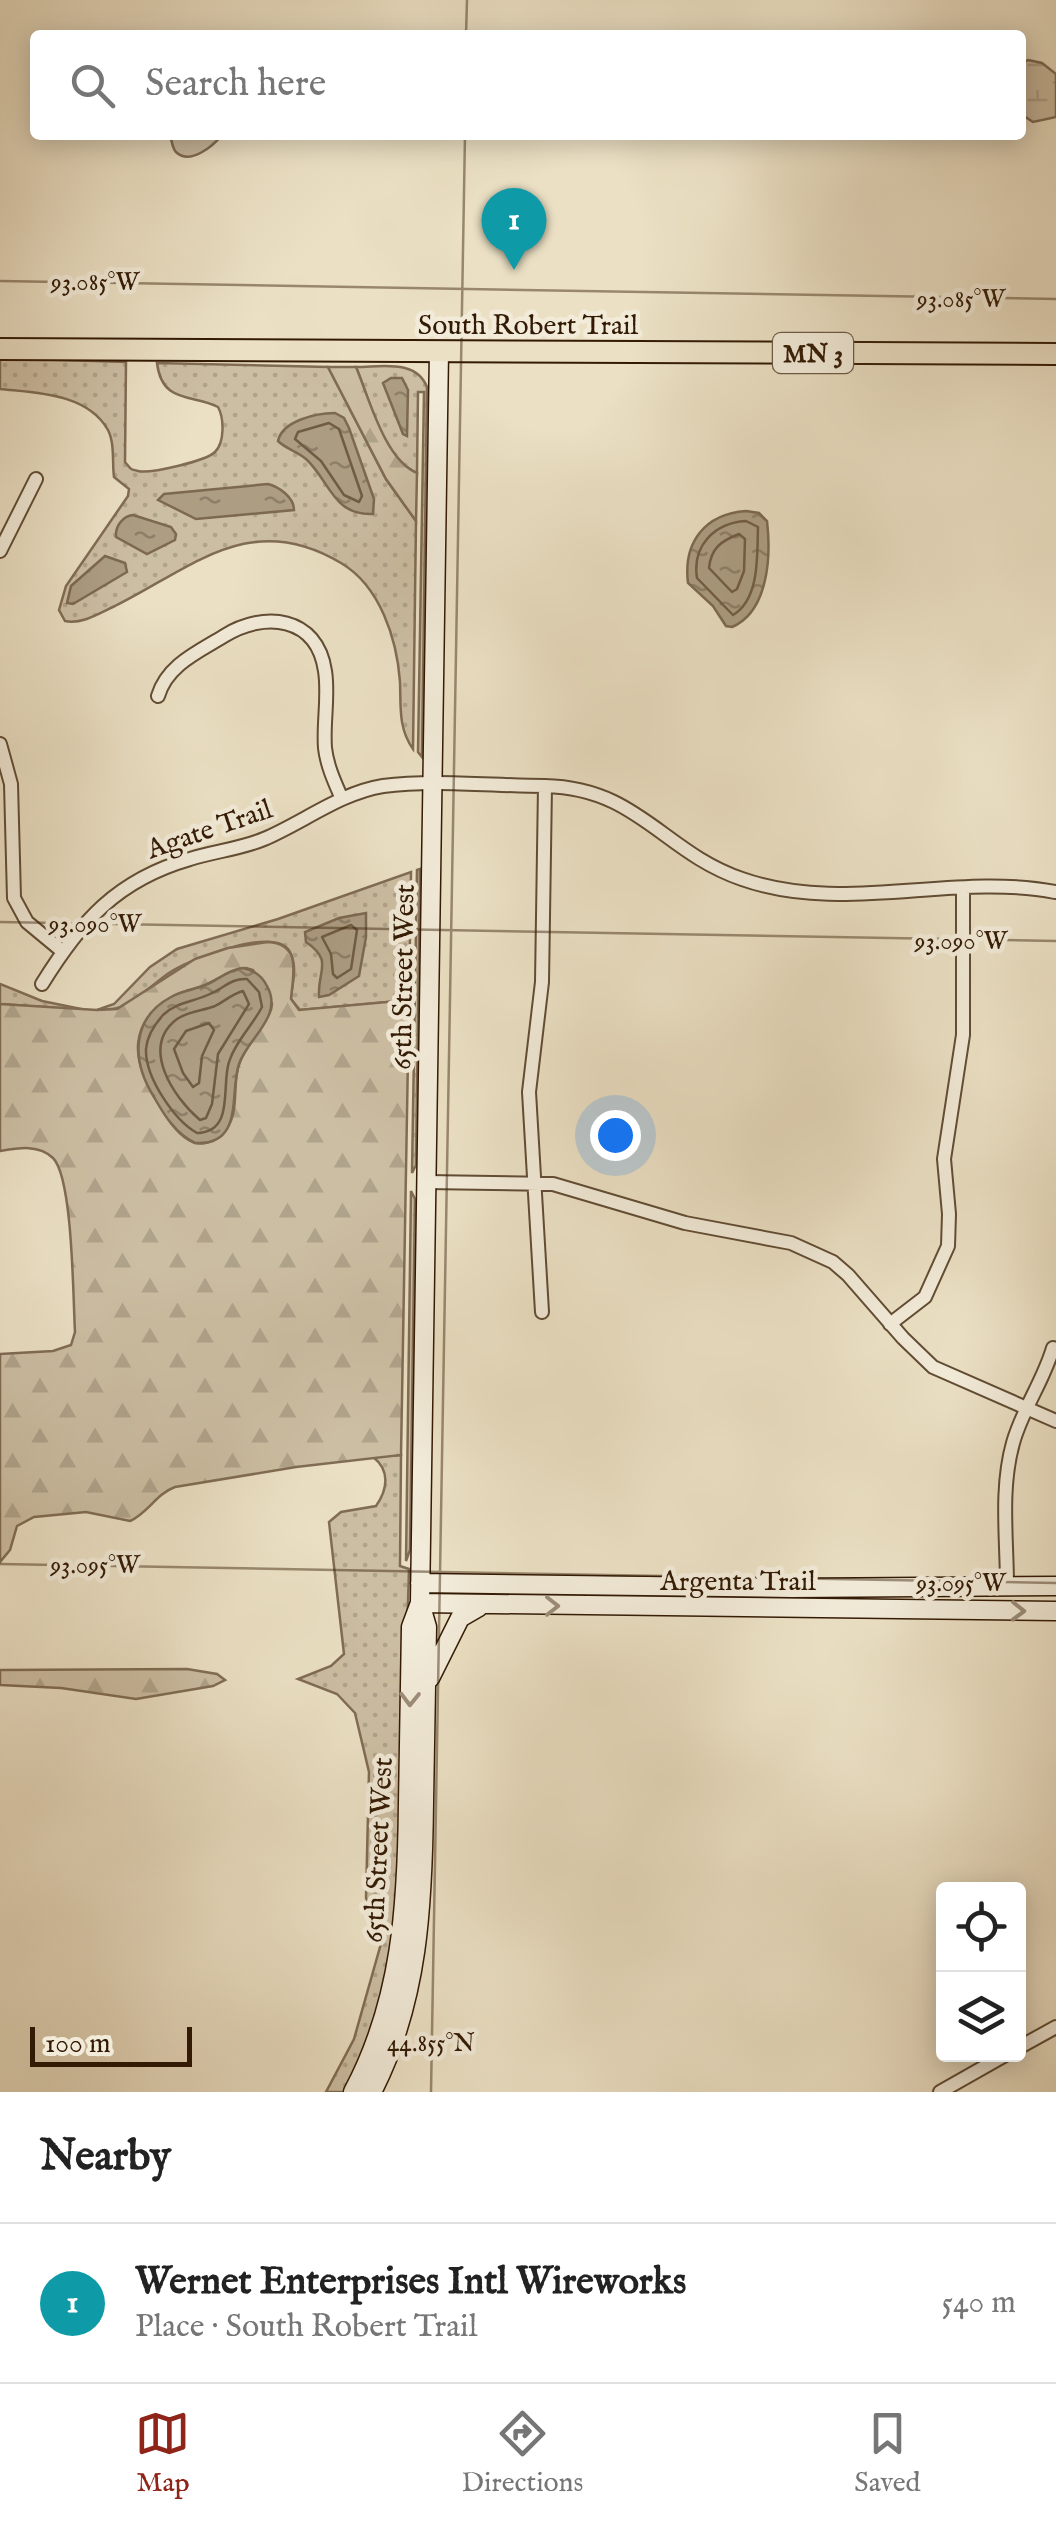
<!DOCTYPE html>
<meta charset="utf-8">
<style>
:root{--surface:#fff;--page:#f2f2f2;--text:#222;--muted:#767676;--line:#e0e0e0;--accent:#8f2418}
body{margin:0;font-family:"IM FELL English",serif;background:var(--page);color:var(--text)}
.controls{position:absolute;right:30px;bottom:30px;display:grid;overflow:hidden;border-radius:10px;box-shadow:0 5px 25px #0003}
.controls button{width:90px;height:90px;display:grid;place-items:center;padding:0;border:0;border-bottom:2px solid var(--line);background:var(--surface);color:var(--text);font:50px sans-serif}
.scale{position:absolute;left:30px;bottom:25px;width:162px;box-sizing:border-box;padding-left:10px;border:5px solid #331a04;border-top:0;font-size:28px;line-height:35px;white-space:nowrap;color:#331a04;-webkit-text-stroke:8px #f2ebd9;paint-order:stroke}
.you{position:absolute;left:615px;top:1135px;width:35px;height:35px;margin:-25px;border:8px solid #fff;border-radius:50%;background:#1a73e8;box-shadow:0 0 0 15px #1a73e833}
.badge{display:grid;place-items:center;width:65px;height:65px;border-radius:50%;background:var(--accent);color:#fff;font-size:32px;font-weight:700}
.pin{position:absolute;translate:-50% -82px;filter:drop-shadow(0 2px 5px #0008)}
.pin::after{content:'';position:absolute;top:52px;width:35px;height:30px;background:inherit;clip-path:polygon(0 0,100% 0,50% 100%)}
.list{margin:0;padding:0;list-style:none}
h2{display:flex;justify-content:space-between;align-items:center;height:130px;margin:0;padding:0 40px;font-size:42px}
h2 small{font-size:32px;font-weight:400;color:var(--muted)}
.list li{display:grid;grid-template-columns:65px 1fr auto;gap:30px;align-items:center;box-sizing:border-box;height:160px;padding:0 40px;border-top:2px solid var(--line)}
.list b{display:block;font-size:38px;white-space:nowrap}
.list p{margin:0;font-size:32px;white-space:nowrap;color:var(--muted)}
.list em{font-size:32px;font-style:normal;color:var(--muted)}
.icon{flex:none;width:55px;height:55px;fill:none;stroke:currentColor;stroke-width:2;stroke-linecap:round;stroke-linejoin:round}
.map{position:relative;flex:none;width:1056px;height:2092px;overflow:hidden}
.search{position:absolute;background:var(--surface);box-shadow:0 5px 25px #0003;left:30px;right:30px;top:30px;height:110px;display:flex;align-items:center;gap:25px;box-sizing:border-box;padding:0 35px;border-radius:10px;color:var(--muted);font-size:38px}
.sheet{height:290px;background:var(--surface)}
nav{display:flex;justify-content:space-around;align-items:center;box-sizing:border-box;height:140px;border-top:2px solid var(--line);background:var(--surface);font-size:28px;color:var(--muted)}
nav a{display:grid;justify-items:center;gap:5px}
nav .on{color:var(--accent)}
.map>svg:first-child{display:block}
.green{fill:url(#green-dots);stroke:#806c54;stroke-width:2.5}
.forest{fill:url(#forest-firs);stroke:#806c54;stroke-width:2.5;fill-rule:evenodd}
.wetland{fill:url(#wetland-marsh);stroke:#806c54;stroke-width:2.5}
.water{fill:url(#water-ripples);stroke:#7c6950;stroke-width:2.5}
.lines{fill:none;stroke-linecap:round;stroke-linejoin:round}
.shore{stroke:#705c44;stroke-width:2.5}
.street-casing{stroke:#614c34;stroke-width:16}
.secondary-casing{stroke:#331a04;stroke-width:21}
.primary-casing{stroke:#331a04;stroke-width:24}
.street{stroke:#f2ebd9;stroke-width:12}
.secondary{stroke:#f2ebd9;stroke-width:18}
.primary{stroke:#ebe0c4;stroke-width:20}
.oneway{stroke:#9c8d79}
.ticks{fill:none;stroke:#331a04;stroke-width:2.5;stroke-opacity:0.45}
.labels{text-anchor:middle;stroke-width:9;stroke-linejoin:round;paint-order:stroke}
.shield{fill:#f2ebd9;stroke:#6c5944;stroke-width:2.5}
.shield-label{font-size:25px;font-weight:bold;fill:#331a04}
.street-label{font-size:28px;fill:#331a04;stroke:#f2ebd9}
.ticks-label{font-size:25px;text-anchor:middle;fill:#331a04;stroke:#f2ebd9;stroke-width:9;stroke-linejoin:round;paint-order:stroke}
</style>
<div class="map">
<svg width="1056" height="2092" viewBox="0 0 1056 2092">
<defs>
<pattern id="green-dots" width="8" height="8" patternUnits="userSpaceOnUse" patternTransform="scale(2.5)"><rect width="8" height="8" fill="#ccbea3"/><path d="M2 2h.1M6 6h.1" fill="none" stroke="#b0a38b" stroke-width="1.8" stroke-linecap="round"/></pattern>
<pattern id="forest-firs" width="22" height="20" patternUnits="userSpaceOnUse" patternTransform="scale(2.5)"><rect width="22" height="20" fill="#ccbea3"/><path d="M5 1l3.5 6h-7zM16 11l3.5 6h-7z" fill="#b0a38b"/></pattern>
<pattern id="wetland-marsh" width="20" height="14" patternUnits="userSpaceOnUse" patternTransform="scale(2.5)"><rect width="20" height="14" fill="#ccbea3"/><path d="M1 5h8M5 5V1M11 12h8M15 12V8" fill="none" stroke="#b0a38b"/></pattern>
<pattern id="water-ripples" width="26" height="14" patternUnits="userSpaceOnUse" patternTransform="scale(2.5)"><rect width="26" height="14" fill="#ac9d83"/><path d="M2 4q2-2 4 0t4 0M15 11q2-2 4 0t4 0" fill="none" stroke="#8d7f69"/></pattern>
</defs>
<rect width="100%" height="100%" fill="#ebe0c4"/>
<filter id="stains"><feTurbulence type="fractalNoise" baseFrequency=".002" numOctaves="4"/><feColorMatrix values="0 0 0 0 .2 0 0 0 0 .09 0 0 0 0 .02 0 0 0 .5 -.17"/></filter>
<radialGradient id="worn" r=".72"><stop offset=".6" stop-color="#630" stop-opacity="0"/><stop offset="1" stop-color="#630" stop-opacity=".3"/></radialGradient>
<path class="green" d="M0,358l126,4 -1,100c6,7 4,7 13,9 12,3 68,-10 77,-19 10,-10 9,-34 3,-45 -26,-13 -56,-3 -61,-44l171,4 58,112 30,42 -3,228c-15,-21 -12,-43 -13,-67 -3,-43 -20,-96 -59,-119 -90,-54 -148,4 -226,43 -15,7 -34,19 -50,15l-6,-11 7,-24 62,-90 1,-7 -15,-12c-2,-14 1,-33 -6,-47 -21,-37 -72,-37 -108,-41z
M356,367c26,0 60,-8 71,20l-5,370 -4,-5 6,-360h-6l-1,81c-35,-15 -47,-73 -61,-106z
M420,869l-4,296 -4,8 5,-303z
M411,872l-2,128 -109,10 -9,-11c1,-16 7,-31 -1,-47 -14,-27 -98,7 -118,19 -15,9 -28,24 -44,33 -10,5 -20,6 -31,6l17,-6 36,-37 27,-18 101,-30z
M0,984l42,17 44,9 -86,-6z
M411,1191l4,8 -5,351 -4,11z
M401,1455l-1,111 9,3 -10,328 -6,57 -24,86 -24,52h-19l28,-53 30,-106 -18,-35 3,-126 -14,-59 -18,-19 -39,-15 33,-13 13,-12 -15,-132 12,-10 35,-6c12,-17 14,-36 -3,-49z"/>
<path class="forest" d="M328,367h28c13,31 29,93 61,106l-1,48 -30,-42z
M268,942c34,2 25,32 23,57l8,11 110,-10 -8,455 -105,12 -121,20c-19,7 -27,26 -45,34l-44,-9 -52,5 -17,9 -7,24 -10,12v-208l53,-3 18,-6 4,-13c-2,-33 -2,-154 -22,-174 -14,-14 -35,-10 -53,-7v-147l97,6 20,-1 78,-50 33,-11zM246,968l7,2 19,34 -1,6c-8,18 -24,33 -31,52 -10,23 3,53 -19,73 -7,6 -18,11 -28,7 -16,-6 -26,-25 -35,-39 -27,-42 -32,-81 18,-108 9,-5 19,-6 29,-10 15,-6 24,-16 41,-17z
M187,1669l30,5 8,6 -12,6 -77,13 -75,-11 -61,-3v-15z"/>
<path class="wetland" d="M1028,60l14,3 14,11v43l-23,5 -12,-8v-50z
M170,135h52c-8,10 -32,31 -46,17 -4,-4 -4,-11 -6,-17z"/>
<path class="water" d="M391,378h11l6,12 -1,46 -4,-2 -20,-51z
M335,413l9,5 5,10 25,71 -1,15c-40,2 -43,-33 -67,-55 -9,-8 -20,-10 -28,-18 4,-20 38,-28 57,-28z
M268,484c11,3 26,13 26,26l-98,9 -38,-19 6,-6z
M746,511l13,2 8,8c4,34 2,90 -35,106l-6,-1 -13,-20 -25,-23c-5,-41 17,-69 58,-72z
M133,515l38,12 5,7 -1,6 -28,14 -31,-17c-1,-11 7,-21 17,-22z
M105,556l20,7 2,9 -54,32 -6,-1 4,-17z
M366,913v24l-7,39 -30,19 -10,2c-2,-26 15,-36 -13,-55l-1,-10 34,-14z
M243,968c11,2 19,8 24,18 17,30 -19,52 -28,78 -10,28 6,82 -44,79 -19,-9 -31,-28 -41,-46 -22,-35 -24,-78 17,-100 12,-7 25,-7 37,-13 13,-6 20,-14 35,-16z"/>
<g class="lines">
<path class="shore" d="M329,423l10,6 23,67 -3,6 -15,-7 -23,-34 -26,-22 3,-7z
M746,521l12,6c-1,28 2,72 -25,88l-36,-37c-5,-32 17,-55 49,-57z
M739,534l6,5 -1,32 -7,18 -5,3 -23,-24c2,-20 12,-27 30,-34z
M351,925l6,5 -6,39 -14,9 -4,-4 -2,-20 -9,-17z
M247,979l12,13 3,15c-10,19 -27,35 -33,55 -8,24 6,70 -32,71 -23,-13 -52,-56 -51,-84 1,-13 9,-25 17,-34 15,-14 32,-13 49,-22 13,-6 20,-15 35,-14z
M243,991l6,13 -31,50 -6,50 -6,14 -6,2c-27,-23 -60,-73 -23,-101 12,-8 25,-8 38,-13 10,-5 17,-12 28,-15z
M209,1023l5,7 -12,26 -3,27 -6,4 -10,-14 -9,-24 12,-18z"/>
<defs>
<path id="street" d="M0,551l36,-72
M158,696c9,-31 40,-44 66,-60 40,-25 93,-20 101,35 4,25 -2,52 0,77 2,18 10,35 17,51
M0,744l11,40 3,114 13,24 35,29
M42,984c39,-63 75,-104 148,-125 25,-8 50,-10 74,-20 40,-17 76,-46 119,-53 51,-7 111,0 162,0
M426,1182l127,2 132,39 106,20 42,19 15,13 55,63 30,29 123,54
M542,1312l-13,-220 13,-110 3,-196c93,2 118,66 197,93 102,36 210,-7 313,13
M890,1324l35,-27 23,-51 1,-32 -5,-55 19,-124v-146
M1007,1586c0,-47 -7,-97 6,-143 9,-33 30,-61 40,-95
M1018,2048l38,-21
M940,2092l67,-38"/>
<path id="secondary" d="M420,1583l372,5 264,-2
M420,1603l636,8
M430,1678l30,-60 19,-11
M353,2092c49,-92 54,-188 55,-289 1,-59 2,-118 3,-176l9,-24
M372,2092c47,-91 51,-189 52,-290 1,-58 2,-117 3,-175l-7,-24 19,-1252"/>
<path id="primary" d="M0,349l1056,5"/>
</defs>
<use href="#street" class="street-casing"/>
<use href="#secondary" class="secondary-casing"/>
<use href="#primary" class="primary-casing"/>
<use href="#street" class="street"/>
<use href="#secondary" class="secondary"/>
<use href="#primary" class="primary"/>
</g>
<defs><path id="oneway-chevron" d="M-2-3.5L2.5 0L-2 3.5" fill="none" stroke-width="1.6" stroke-linecap="round" stroke-linejoin="round" transform="scale(2.5)"/></defs>
<g class="oneway">
<use href="#oneway-chevron" transform="translate(552 1606)"/>
<use href="#oneway-chevron" transform="translate(1018 1611) rotate(1)"/>
<use href="#oneway-chevron" transform="translate(410 1699) rotate(91)"/>
</g>
<path class="ticks" d="M466,35l1,-35M0,281l1056,18M0,922l1056,19M0,1564l1056,19M431,2092l34,-1957"/>
<g class="labels">
<rect class="shield" x="773" y="333" width="80" height="40" rx="8"/>
<g class="shield-label">
<text x="813" y="362">MN 3</text>
</g>
<g class="street-label">
<text x="528" y="334">South Robert Trail</text>
<text transform="translate(209 828) rotate(-19)" y="10">Agate Trail</text>
<text transform="translate(402 977) rotate(-89)" y="10">65th Street West</text>
<text x="738" y="1590">Argenta Trail</text>
<text transform="translate(377 1850) rotate(-87)" y="10">65th Street West</text>
</g>
</g>
<g class="ticks-label">
<text x="95" y="290">93.085°W</text>
<text x="961" y="307">93.085°W</text>
<text x="95" y="932">93.090°W</text>
<text x="961" y="949">93.090°W</text>
<text x="95" y="1573">93.095°W</text>
<text x="961" y="1591">93.095°W</text>
<text x="431" y="2051">44.855°N</text>
</g>
<rect width="100%" height="100%" filter="url(#stains)"/>
<rect width="100%" height="100%" fill="url(#worn)"/>
</svg>
<div class="controls">
<button><svg class="icon" aria-label="locate" viewBox="0 0 24 24"><circle cx="12" cy="12" r="6"/><path d="M12 2v4M12 18v4M2 12h4M18 12h4"/></svg></button>
<button><svg class="icon" aria-label="layers" viewBox="0 0 24 24"><path d="M12 4l9 5-9 5-9-5zM3 14l9 5 9-5"/></svg></button>
</div>
<div class="scale">100 m</div>
<div class="you"></div>
<div class="pin badge" style="left:514px;top:270px;background:#0f9aa8">1</div>
<div class="search"><svg class="icon" aria-label="search" viewBox="0 0 24 24"><circle cx="10" cy="10" r="6"/><path d="M15 15l6 6"/></svg>Search here</div>
</div>
<section class="sheet">
<h2>Nearby<small></small></h2>
<ul class="list">
<li><span class="badge" style="background:#0f9aa8">1</span><div><b>Wernet Enterprises Intl Wireworks</b><p>Place · South Robert Trail</p></div><em>540 m</em></li>
</ul>
</section>
<nav>
<a class="on"><svg class="icon" aria-label="map" viewBox="0 0 24 24"><path d="M3 6l6-2 6 2 6-2v14l-6 2-6-2-6 2zM9 4v14M15 6v14"/></svg>Map</a>
<a><svg class="icon" aria-label="directions" viewBox="0 0 24 24"><path d="M12 3l9 9-9 9-9-9zM9 14v-3h6M13 9l2 2-2 2"/></svg>Directions</a>
<a><svg class="icon" aria-label="saved" viewBox="0 0 24 24"><path d="M7 4h10v16l-5-4-5 4z"/></svg>Saved</a>
</nav>
